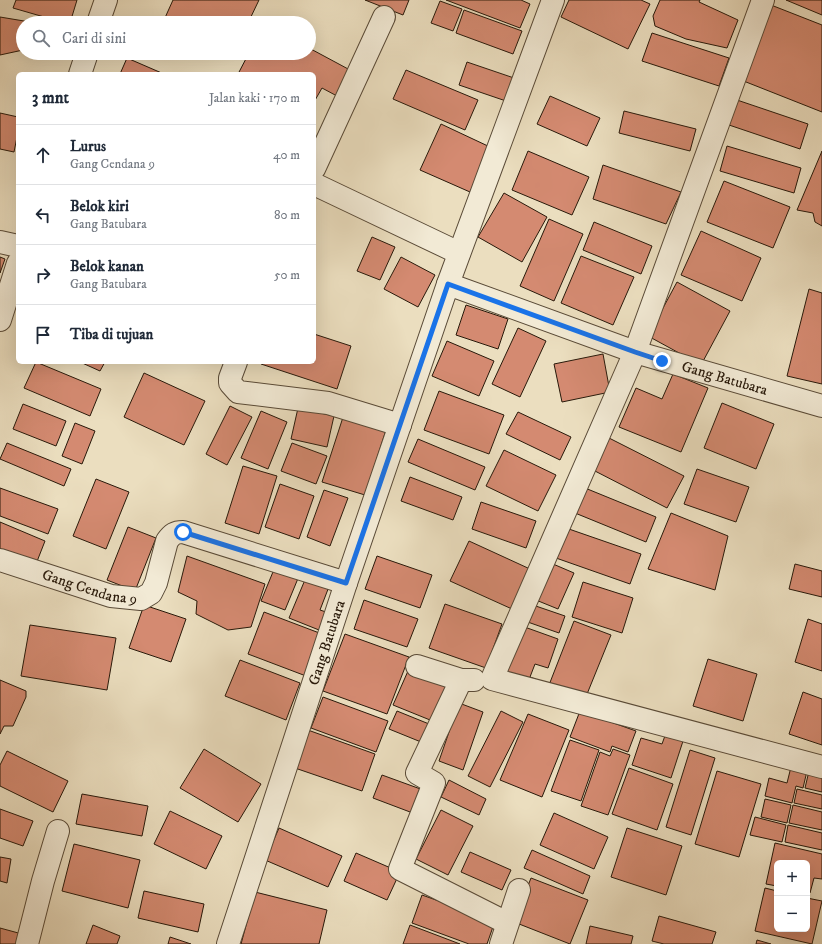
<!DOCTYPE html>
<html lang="id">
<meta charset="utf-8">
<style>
:root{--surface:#fff;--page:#f6f6f7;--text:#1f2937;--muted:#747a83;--line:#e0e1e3}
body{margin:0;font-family:"IM FELL DW Pica",serif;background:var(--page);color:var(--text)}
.controls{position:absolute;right:12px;bottom:12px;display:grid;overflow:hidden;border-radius:6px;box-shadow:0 4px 16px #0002}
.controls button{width:36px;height:36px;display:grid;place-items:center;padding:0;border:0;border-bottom:1px solid var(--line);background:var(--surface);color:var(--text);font:20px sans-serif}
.stop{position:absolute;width:12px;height:12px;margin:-9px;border:3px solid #1a73e8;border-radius:50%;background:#fff}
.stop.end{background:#1a73e8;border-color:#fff;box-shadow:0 1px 4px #0008}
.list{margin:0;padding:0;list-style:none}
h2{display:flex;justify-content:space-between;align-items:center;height:52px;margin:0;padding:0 16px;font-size:17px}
h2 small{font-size:13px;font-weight:400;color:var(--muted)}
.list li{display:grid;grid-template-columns:26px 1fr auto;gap:12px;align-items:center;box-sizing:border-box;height:60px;padding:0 16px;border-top:1px solid var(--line)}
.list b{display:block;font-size:15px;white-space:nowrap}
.list p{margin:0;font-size:13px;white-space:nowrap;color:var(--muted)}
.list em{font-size:13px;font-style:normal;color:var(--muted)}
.icon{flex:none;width:22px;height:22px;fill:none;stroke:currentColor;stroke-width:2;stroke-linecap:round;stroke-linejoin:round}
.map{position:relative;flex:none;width:822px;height:944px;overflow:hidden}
.search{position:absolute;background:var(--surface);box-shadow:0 4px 16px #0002;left:16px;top:16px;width:300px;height:44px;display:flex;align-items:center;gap:10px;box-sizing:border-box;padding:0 14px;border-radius:22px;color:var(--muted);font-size:15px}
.panel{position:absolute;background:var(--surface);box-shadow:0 4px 16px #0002;left:16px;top:72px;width:300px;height:292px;border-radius:6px}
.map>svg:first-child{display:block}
.building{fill:#d48a71;stroke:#28190a}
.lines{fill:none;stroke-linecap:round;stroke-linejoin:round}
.street-casing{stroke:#594a37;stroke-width:24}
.street{stroke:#f2ead5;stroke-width:22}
.route{stroke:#1a73e8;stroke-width:5}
.labels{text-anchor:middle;stroke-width:3;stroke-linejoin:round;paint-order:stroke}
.street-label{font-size:15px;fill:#28190a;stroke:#f2ead5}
</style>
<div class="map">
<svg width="822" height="944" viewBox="0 0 822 944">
<rect width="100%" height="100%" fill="#ebdebf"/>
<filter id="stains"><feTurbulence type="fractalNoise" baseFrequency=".005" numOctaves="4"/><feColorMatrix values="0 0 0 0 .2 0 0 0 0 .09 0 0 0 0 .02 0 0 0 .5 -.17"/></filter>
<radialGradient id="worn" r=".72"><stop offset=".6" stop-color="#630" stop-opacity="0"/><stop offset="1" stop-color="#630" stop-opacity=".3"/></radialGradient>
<path class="building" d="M16,0h61l-7,23h-5l-52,-15z
M173,0h86l-11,23h-77l-7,-3z
M365,0h44l-6,15z
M446,0h75l9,4 -10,24z
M569,0h72l9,4 -22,45 -67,-32z
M660,0h40l-1,2 39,18 -11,28 -41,-9 -31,-13 -2,-10z
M786,0h36v15z
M440,1l22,8 -9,22 -22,-8z
M771,5l51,20v87l-81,-32z
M464,10l58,21 -9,23 -57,-21z
M0,17l36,6h-13v27l-23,5z
M652,33l77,25 -10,28 -77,-25z
M309,48l41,22 -13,26 -15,-8 -8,14v-28h-76l11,-21h60z
M127,58l37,16h-44z
M467,62l47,16 -8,23 -47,-16z
M406,70l72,30 -13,30 -72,-31z
M550,96l50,22 -13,28 -50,-22z
M737,100l71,24 -8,25 -71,-24z
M624,111l72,18 -6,22 -71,-18z
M0,113l18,4v15l-4,20 -14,-3z
M441,124l49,23 -20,45 -50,-22z
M727,146l74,22 -7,25 -74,-22z
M528,151l61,26 -17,38 -60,-25z
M822,151v75l-7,-4 -2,-9 -16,-3z
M603,165l78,27 -15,32 -73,-25z
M724,181l66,26 -17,41 -66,-26z
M504,193l43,24 -25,45 -44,-25z
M549,219l34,15 -29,67 -34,-15z
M594,222l58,24 -11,28 -58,-24z
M701,231l60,27 -19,43 -61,-26z
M372,237l23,10 -15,33 -23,-9z
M581,256l53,21 -21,48 -52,-22z
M0,257l5,2 -5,14z
M401,257l34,18 -17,32 -34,-18z
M677,282l53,29 -29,54 -53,-29z
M809,289l13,4v91l-35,-8z
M466,305l42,14 -10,30 -42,-14z
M518,328l28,13 -26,56 -28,-13z
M314,334l37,12 -14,43 -76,-25 1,-2h52z
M447,341l47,20 -15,35 -47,-20z
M603,354l7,38 -48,10 -8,-38z
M36,362l65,27 -11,27 -66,-28z
M80,362h25l-5,9z
M144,373l61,28 -21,44 -60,-28z
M673,374l35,14 -27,64 -62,-25 17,-39 26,11z
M439,391l65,24 -15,39 -65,-24z
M722,403l52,21 -18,45 -52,-21z
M23,404l43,17 -10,25 -43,-17z
M230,406l22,11 -25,48 -21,-11z
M298,408l36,8 -7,31 -36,-8z
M261,411l26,11 -19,47 -27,-11z
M345,411l43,13 -23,71 -43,-13z
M518,412l53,25 -11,23 -54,-26z
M75,423l20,8 -13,33 -20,-8z
M609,438l75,38 -17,32 -74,-38z
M418,439l67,28 -10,23 -67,-28z
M7,443l64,26 -7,17 -64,-27z
M292,443l35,13 -11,28 -35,-13z
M504,450l52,25 -18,36 -52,-25z
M243,466l34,10 -18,58 -34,-11z
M697,469l52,18 -13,35 -52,-18z
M410,477l52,20 -9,23 -52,-19z
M96,479l33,13 -23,57 -33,-13z
M280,484l34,12 -15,43 -34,-12z
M0,488l58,21 -10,25 -48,-18z
M585,488l71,29 -10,25 -71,-29z
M324,490l24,8 -18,48 -23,-9z
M481,502l55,19 -10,27 -54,-19z
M671,513l57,23 -13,54 -67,-21z
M0,522l45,19 -9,23 -36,-15z
M128,527l28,11 -21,53 -28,-11z
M566,528l75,26 -11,30 -74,-26z
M469,541l61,28 -18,40 -62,-28z
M187,556l78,28 -14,43 -23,3 -32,-16 1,-13 -19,-9z
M377,556l55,19 -12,33 -55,-19z
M546,561l28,12 -16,36 -27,-11z
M795,564l27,7v26l-33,-8z
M275,567l24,9 -14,34 -24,-9z
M307,575l23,9 -10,26 12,4 -8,18 -35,-14z
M583,582l50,16 -11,35 -50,-16z
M364,600l54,19 -11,28 -53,-18z
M527,603l38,13 -6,17 -37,-13z
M445,604l57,20 -16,44 -57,-20z
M144,605l42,14 -15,43 -42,-14z
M264,612l58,22 -16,42 -58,-22z
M808,619l14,5v47l-27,-9z
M574,621l37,14 -26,64 -36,-14z
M30,625l86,13 -9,52 -86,-14z
M519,625l39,14 -10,29 -13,-4 -5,13 13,5 -42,-7z
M345,634l64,23 -22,57 -64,-23z
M708,659l49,15 -14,47 -50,-15z
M240,660l60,23 -14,37 -61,-24z
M408,671l41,17 -14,34 -42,-17z
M0,680l26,11v6l-13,29h-9l-4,8z
M803,692l19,7v46l-33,-11z
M323,697l65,24 -12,31 -65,-24z
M459,703l24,9 -20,58 -24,-9z
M397,711l37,15 -8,18 -37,-15z
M501,711l22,11 -33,65 -22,-11z
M580,711l56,20 -8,21 -16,-6 -2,6 -40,-15z
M528,714l41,16 -27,67 -42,-17z
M305,729l70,25 -13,37 -70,-24z
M666,733l18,5 -13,40 -39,-13 9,-27 21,6z
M570,740l29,10 -18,51 -30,-10z
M204,749l57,35 -23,38 -58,-34z
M613,749l17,6 -22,60 -27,-9 19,-54 10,4z
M690,750l25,8 -24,77 -25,-8z
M7,751l61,30 -15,31 -53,-26v-21z
M791,767l16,4 -4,17 -7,-2 -4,17 -27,-7 4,-18 18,5z
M629,768l44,16 -16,46 -45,-16z
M717,771l44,13 -22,73 -44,-13z
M809,771l13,3v18l-17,-4z
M382,775l44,16 -8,24 -45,-17z
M449,780l37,19 -7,16 -38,-18z
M797,789l25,6v14l-28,-6z
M82,794l66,12 -6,30 -66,-12z
M765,799l26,6 -4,18 -26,-6z
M793,805l29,7v18l-33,-7z
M0,809l33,12 -10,25 -23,-8z
M441,810l32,16 -25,49 -32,-16z
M170,811l52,25 -16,33 -52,-25z
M554,813l54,24 -14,32 -54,-24z
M755,817l31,8 -4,17 -32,-7z
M788,825l34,8v17l-37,-8z
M279,828l63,28 -14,31 -63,-27z
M627,828l55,18 -16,49 -55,-18z
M775,843l47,11v25l-8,-1 -4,15h-3v-30h-30v23l-11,-2z
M74,844l66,16 -12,48 -66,-17z
M532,850l58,26 -7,18 -59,-26z
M470,852l41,18 -9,20 -41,-18z
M356,853l44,19 -13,28 -43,-19z
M0,857l11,2 -4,24 -7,-2z
M531,878l57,22 -18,44 -56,-22z
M765,888l12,3v38h30v-31l15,3 -10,43 -57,-13z
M144,891l60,13 -6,28 -60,-14z
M255,892l72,18 -8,34h-78z
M422,895l73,26 -8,23h-18l-57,-21z
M659,916l57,16 -4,12h-48l-12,-3z
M93,925l27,11 -3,8h-31z
M410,925l50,19h-57z
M590,926l43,10 -2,8h-45z
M0,928l22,6 -3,10h-19z
M170,937l21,7h-23z
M757,940l14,4h-15z"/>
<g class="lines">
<defs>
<g id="street">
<path d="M763,0l-128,352 -143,327 330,88"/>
<path d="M98,23l8,-23"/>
<path d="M80,74l7,-21"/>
<path d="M314,169l70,-152"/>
<path d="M314,184l145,69"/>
<path d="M0,242l18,4"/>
<path d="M448,284l105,-284"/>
<path d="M0,320l18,-57"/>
<path d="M236,362l-6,16v5l8,9 90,11 72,22"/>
<path id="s1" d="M0,560l111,36 30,3 10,-6 5,-10 11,-42c5,-7 8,-9 16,-9l163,51"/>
<path d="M417,666l44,14h13"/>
<path d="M461,680l-44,93 17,10 -34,86 107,54"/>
<path d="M27,944l16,-63 15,-50"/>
<path id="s2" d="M228,944l118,-361 102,-299 187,68 187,54"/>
<path d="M501,944l18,-54"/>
</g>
</defs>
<use href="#street" class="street-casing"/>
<use href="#street" class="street"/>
</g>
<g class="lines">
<path class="route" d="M183,532l163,51 102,-299 187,68 27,9"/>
</g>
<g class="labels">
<g class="street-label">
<text dy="5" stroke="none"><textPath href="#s2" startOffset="988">Gang Batubara</textPath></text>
<text dy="5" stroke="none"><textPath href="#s1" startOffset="94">Gang Cendana 9</textPath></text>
<text dy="5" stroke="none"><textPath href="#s2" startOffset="317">Gang Batubara</textPath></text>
</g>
</g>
<rect width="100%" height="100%" filter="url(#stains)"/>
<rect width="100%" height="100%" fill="url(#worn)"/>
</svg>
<div class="controls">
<button>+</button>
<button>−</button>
</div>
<div class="stop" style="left:183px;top:532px"></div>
<div class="stop end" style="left:662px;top:361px"></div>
<div class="search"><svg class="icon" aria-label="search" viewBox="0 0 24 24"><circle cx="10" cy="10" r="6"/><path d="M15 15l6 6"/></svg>Cari di sini</div>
<section class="panel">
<h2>3 mnt<small>Jalan kaki · 170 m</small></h2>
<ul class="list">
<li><svg class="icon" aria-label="ahead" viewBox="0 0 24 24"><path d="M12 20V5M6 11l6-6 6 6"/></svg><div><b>Lurus</b><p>Gang Cendana 9</p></div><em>40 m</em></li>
<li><svg class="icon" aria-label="left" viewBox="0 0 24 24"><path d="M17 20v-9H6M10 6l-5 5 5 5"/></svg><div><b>Belok kiri</b><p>Gang Batubara</p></div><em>80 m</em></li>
<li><svg class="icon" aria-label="right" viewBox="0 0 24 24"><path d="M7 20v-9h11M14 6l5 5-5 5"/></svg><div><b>Belok kanan</b><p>Gang Batubara</p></div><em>50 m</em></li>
<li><svg class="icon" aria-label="arrive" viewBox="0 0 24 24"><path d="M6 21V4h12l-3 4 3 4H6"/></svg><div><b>Tiba di tujuan</b></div></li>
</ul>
</section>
</div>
